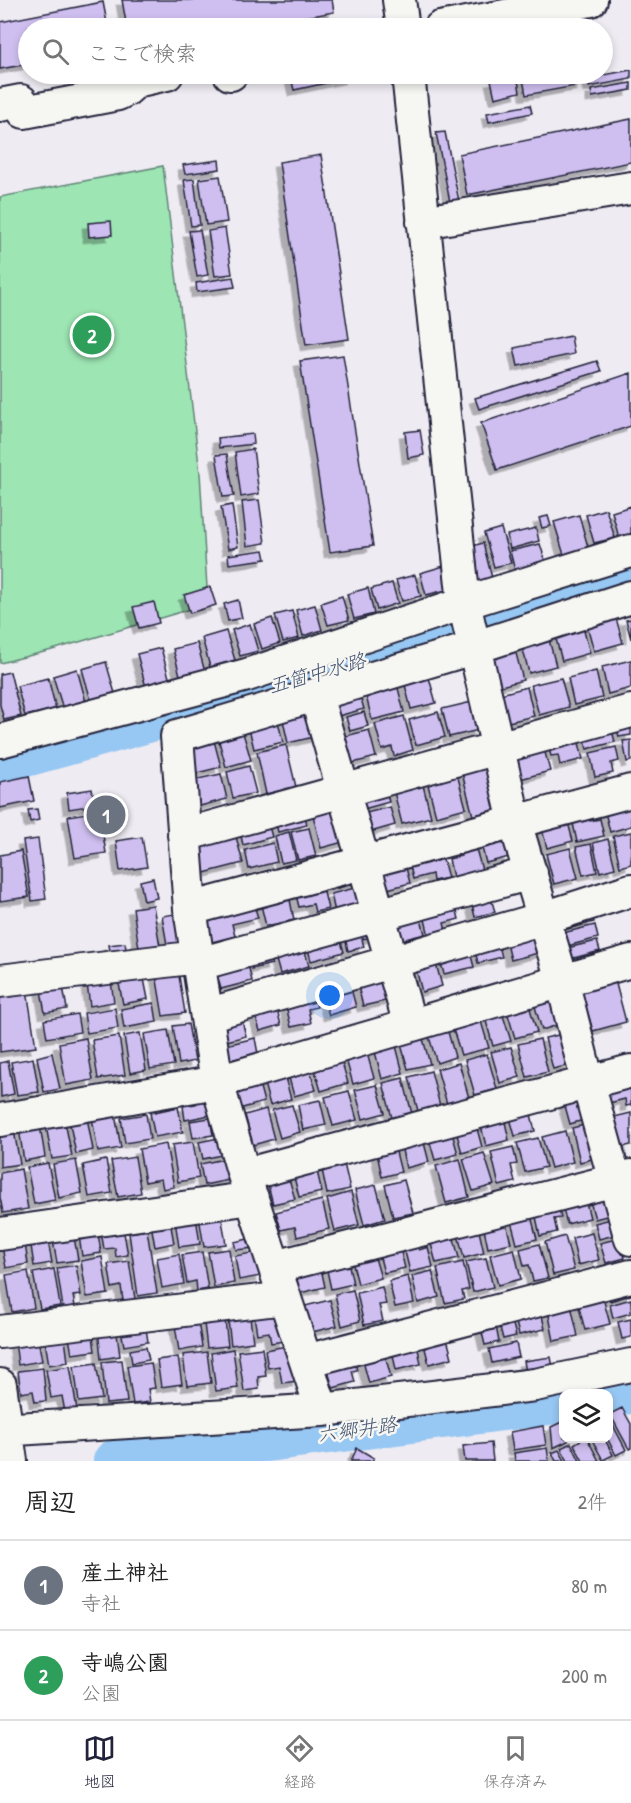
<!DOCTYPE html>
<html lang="ja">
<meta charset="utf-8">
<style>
:root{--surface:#fff;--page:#f2f2f2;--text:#222;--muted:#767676;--line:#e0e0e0;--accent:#22223b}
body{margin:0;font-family:"Patrick Hand","Klee One",sans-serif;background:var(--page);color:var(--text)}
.controls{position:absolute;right:18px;bottom:18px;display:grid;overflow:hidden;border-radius:12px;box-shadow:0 3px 9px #0003}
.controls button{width:54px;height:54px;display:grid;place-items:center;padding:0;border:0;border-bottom:2px solid var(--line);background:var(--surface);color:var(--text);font:30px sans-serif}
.you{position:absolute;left:330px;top:996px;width:21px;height:21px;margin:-15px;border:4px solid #fff;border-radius:50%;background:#1a73e8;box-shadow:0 0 0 9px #1a73e833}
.badge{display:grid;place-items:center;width:39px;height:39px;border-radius:50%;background:var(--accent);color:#fff;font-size:20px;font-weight:700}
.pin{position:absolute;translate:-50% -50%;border:3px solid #fff;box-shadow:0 2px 6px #0006}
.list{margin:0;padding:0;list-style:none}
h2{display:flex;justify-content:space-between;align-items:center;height:78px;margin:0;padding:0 24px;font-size:26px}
h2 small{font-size:20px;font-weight:400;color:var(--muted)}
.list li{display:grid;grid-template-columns:39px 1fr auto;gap:18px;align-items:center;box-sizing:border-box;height:90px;padding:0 24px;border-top:2px solid var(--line)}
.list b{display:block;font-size:22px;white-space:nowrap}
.list p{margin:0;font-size:20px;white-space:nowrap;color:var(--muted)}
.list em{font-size:20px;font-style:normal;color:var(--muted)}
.icon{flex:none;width:33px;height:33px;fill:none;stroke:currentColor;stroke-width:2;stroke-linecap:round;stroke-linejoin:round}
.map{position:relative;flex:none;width:631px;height:1461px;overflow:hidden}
.search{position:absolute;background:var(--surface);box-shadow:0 3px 9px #0003;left:18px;right:18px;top:18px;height:66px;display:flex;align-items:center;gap:15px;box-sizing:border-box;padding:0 21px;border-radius:33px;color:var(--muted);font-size:22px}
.sheet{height:258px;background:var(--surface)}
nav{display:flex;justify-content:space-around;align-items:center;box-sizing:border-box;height:84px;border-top:2px solid var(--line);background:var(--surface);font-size:16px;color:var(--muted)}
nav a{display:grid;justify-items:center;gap:3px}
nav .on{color:var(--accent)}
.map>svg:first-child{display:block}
.green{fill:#9de5b3;stroke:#608477;stroke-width:1.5}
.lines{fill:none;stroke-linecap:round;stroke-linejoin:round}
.river{stroke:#97c7f3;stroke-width:42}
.building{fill:#cfbff0;stroke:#22223b;stroke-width:1.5;filter:url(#shadow)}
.minor-casing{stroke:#22223b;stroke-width:36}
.minor{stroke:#f6f6f2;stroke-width:32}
.labels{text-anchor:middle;stroke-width:5;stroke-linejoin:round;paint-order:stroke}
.water-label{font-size:20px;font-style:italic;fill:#455472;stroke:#f6f6f2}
</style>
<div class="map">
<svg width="631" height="1461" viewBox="0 0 631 1461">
<defs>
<filter id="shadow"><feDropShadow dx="-5.5" dy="5.5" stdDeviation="0" flood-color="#0004"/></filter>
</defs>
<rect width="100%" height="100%" fill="#eeebf2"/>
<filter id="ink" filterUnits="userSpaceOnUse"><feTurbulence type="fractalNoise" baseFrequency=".0167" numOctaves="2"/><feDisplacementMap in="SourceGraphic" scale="12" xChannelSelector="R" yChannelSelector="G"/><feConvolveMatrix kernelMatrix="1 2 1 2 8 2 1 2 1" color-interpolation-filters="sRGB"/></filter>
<g filter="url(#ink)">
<path class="green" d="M163,166l37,307 8,131 -156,46 -52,13v-466z"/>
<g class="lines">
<path class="river" d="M0,763c212,-58 422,-120 631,-188
M608,1396l23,-3
M114,1461l450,-59"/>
</g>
<path class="building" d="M122,0h210l2,12 -89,16h-118z
M103,2l5,26h-80v36l-28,5v-47z
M631,70v9l-42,8 -2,-9z
M290,74h59l1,4 -56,12z
M522,74h57l2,11 -55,10z
M517,75l3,17 -25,6 -4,-18z
M631,83v7l-39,7 -1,-7z
M530,105l2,8 -43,9 -2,-9z
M631,119v43l-164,33 -8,-41z
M445,132l14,69 -9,1 -14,-69z
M321,155l28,184 -43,6 -27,-183z
M219,160l1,9 -35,5 -2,-9z
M220,176l7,46 -21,3 -7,-46z
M194,179l6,46 -9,1 -7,-46z
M111,221l1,14 -23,2 -1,-14z
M225,228l7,46 -17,2 -7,-45z
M200,230l8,45 -11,2 -8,-46z
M233,277l2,10 -38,5 -1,-9z
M571,336l3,18 -56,12 -4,-18z
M343,355l30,191 -43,6 -30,-191z
M597,361l4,10 -122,38 -4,-11z
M631,373v53l-134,44 -16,-47z
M420,430l4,25 -16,3 -3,-26z
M253,434l1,10 -35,4 -1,-10z
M253,449l6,45 -18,3 -6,-45z
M227,454l7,42 -11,1 -7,-42z
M259,500l6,43 -18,3 -5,-44z
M232,505l6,42 -10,2 -7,-42z
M631,506v29l-12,3 -7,-26z
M606,509l9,29 -21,5 -8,-28z
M579,515l9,32 -24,8 -10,-33z
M548,516l3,10 -9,2 -3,-10z
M501,528l10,35 -17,4 -10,-34z
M536,528l3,13 -29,8 -3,-14z
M483,543l10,39 -14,3 -10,-38z
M540,544l6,19 -31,8 -5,-20z
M264,550l2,9 -37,5 -1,-9z
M444,566l6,23 -24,6 -6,-22z
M415,575l6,21 -19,5 -6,-21z
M392,583l6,20 -21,7 -6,-21z
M210,587l6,18 -26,8 -6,-18z
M368,588l6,26 -20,5 -7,-25z
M342,596l7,24 -21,5 -7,-22z
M238,600l4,18 -14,3 -4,-17z
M154,602l5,21 -20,5 -6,-21z
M315,605l7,25 -19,6 -7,-26z
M292,611l7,27 -16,4 -8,-27z
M614,611l9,32 -29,8 -9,-33z
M272,618l8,25 -18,6 -8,-25z
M631,619v20l-5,-19z
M581,620l9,33 -28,8 -9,-33z
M250,624l8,27 -18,5 -8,-26z
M226,631l9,29 -25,7 -8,-29z
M547,632l9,34 -27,7 -9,-35z
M513,642l10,38 -29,8 -11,-38z
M197,643l8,29 -24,7 -8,-30z
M161,648l10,37 -24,6 -10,-37z
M631,660v28l-23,6 -6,-27z
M106,662l10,35 -24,7 -10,-35z
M77,669l9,33 -23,7 -10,-33z
M596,671l6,27 -28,7 -6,-27z
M10,672l11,44 -17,4 -4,-15v-31z
M428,674l8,29 -25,6 -7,-28z
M48,678l8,31 -31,7 -8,-30z
M561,678l8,29 -30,8 -8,-30z
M527,687l7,29 -30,7 -7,-28z
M398,688l6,24 -32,8 -6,-24z
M358,689l6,20 -26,7 -6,-20z
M472,702l7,28 -30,7 -7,-28z
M311,709l7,27 -30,7 -6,-27z
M364,712l4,14 -18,5 -4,-14z
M438,712l7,25 -29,8 -7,-25z
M404,716l9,34 -19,6 -2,-9 -10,3 -7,-26z
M631,716v19l-12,2 -4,-17z
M277,718l6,24 -29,7 -6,-25z
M610,723l5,19 -28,7 -5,-19z
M241,726l10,34 -25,7 -9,-33z
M369,730l7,27 -27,7 -7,-27z
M212,733l9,34 -24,6 -9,-34z
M577,735l6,24 -23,6 -2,-10 -7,1 -4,-14z
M631,740v21l-4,1 -4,-21z
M286,745l10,42 -30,7 -9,-42z
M543,745l7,26 -30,8 -7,-26z
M616,747l3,14 -8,2 2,10 -18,4 -5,-24z
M490,757l13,51 -30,8 -13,-51z
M249,766l7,27 -23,5 -6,-26z
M456,770l10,38 -30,8 -10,-39z
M221,774l6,25 -27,7 -7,-26z
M29,776l5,25 -34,7v-26z
M421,777l10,40 -29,7 -10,-40z
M385,785l4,17 -29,8 -4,-17z
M92,789l3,16 -26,4 -2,-16z
M631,797v29l-21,6 -7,-28z
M338,804l9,37 -26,7 -9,-37z
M390,807l5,18 -28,8 -5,-19z
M37,809l2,11 -9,2 -2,-12z
M304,809l3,16 -29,7 -4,-16z
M587,810l3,11 10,-2 4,17 -27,6 -6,-28z
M99,811l7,42 -31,5 -7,-42z
M566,815l7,26 -26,7 -7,-26z
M267,819l5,18 -29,8 -4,-18z
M309,828l7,28 -18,4 -7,-28z
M289,832l7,28 -15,3 -6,-27z
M509,832v25l-23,6 -6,-23z
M631,832v32l-11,3 -7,-31z
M235,833l8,30 -39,10 -8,-31z
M142,837l5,30 -27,4 -4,-30z
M38,839l8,60 -14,2 -9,-60z
M608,839l7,29 -15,4 -7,-29z
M474,842l8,28 -29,7 -4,-18 12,-3 -3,-10z
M273,843l4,19 -28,7 -4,-19z
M591,844l6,28 -14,3 -7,-28z
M440,848l8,30 -15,3 -1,-7 -19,5 -5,-22z
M570,848l8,30 -24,6 -8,-30z
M21,851l8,46 -29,4v-46z
M404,860l6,23 -30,8 -6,-24z
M354,870l4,13 -28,7 -3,-13z
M153,878l4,20 -13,3 -4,-20z
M322,884l6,25 -13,3 -2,-8 -14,3 -4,-16z
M359,887l5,18 -29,7 -4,-18z
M489,891l6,21 -20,5 -5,-21z
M289,895l5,25 -28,6 -6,-25z
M454,899l5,20 -15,4 2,8 -17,5 -7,-29z
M253,901l5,17 -26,6 3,12 -23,6 -8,-29z
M153,905l8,47 -21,3 -7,-47z
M418,909l7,25 -28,7 -6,-25z
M590,909l4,13 -30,8 -3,-14z
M181,913l6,35 -19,3 -6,-35z
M369,922l4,15 -11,2 2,8 -16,4 -5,-23z
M595,925l3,13 -31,8 -4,-13z
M536,927l6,25 -31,8 -6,-25z
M338,931l6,21 -33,9 -5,-21z
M497,937l5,20 -24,6 -5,-20z
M302,941l7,25 -29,8 -7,-25z
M597,941l3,10 -30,8 -3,-11z
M125,943l2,12 -16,2 -2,-12z
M468,945l6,22 -30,7 -6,-22z
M268,950l4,14 -20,5 -3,-14z
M246,956l6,25 -31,8 -7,-25z
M434,956l8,30 -20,6 -8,-31z
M142,969l6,30 -25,5 -6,-30z
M178,970l7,43 -22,3 -7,-42z
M386,972l8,27 -31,7 -7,-27z
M110,974l4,28 -24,4 -4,-29z
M615,980l11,42 -33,9 -12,-41z
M62,981l5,28 -22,4 -5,-28z
M349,981l7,26 -27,8 -8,-26z
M26,984l10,63 -36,5v-64z
M313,990l4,17 -9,2 3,14 -20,4 -7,-30z
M553,994l8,30 -19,6 -9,-30z
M275,1002l6,23 -21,6 -7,-23z
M528,1002l9,30 -22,6 -9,-30z
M154,1003l3,19 -33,6 -3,-19z
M115,1008l3,20 -31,5 -3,-20z
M501,1009l10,32 -18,5 -9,-32z
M240,1013l6,23 -23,6 -6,-24z
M77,1014l3,18 -33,6 -3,-18z
M480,1018l9,30 -28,7 -9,-29z
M445,1021l10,36 -18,6 -11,-36z
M188,1024l7,37 -16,3 -6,-38z
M420,1028l10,36 -22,5 -10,-35z
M168,1030l6,35 -24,4 -6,-35z
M140,1033l6,37 -16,3 -6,-37z
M563,1034l7,31 -17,4 -8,-31z
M119,1036l6,39 -27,4 -6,-39z
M86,1038l7,42 -27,5 -7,-42z
M255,1038l3,16 -33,7 -3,-15z
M394,1038l9,35 -21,6 -9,-35z
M540,1039l8,33 -21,5 -9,-33z
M365,1046l9,32 -21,6 -9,-32z
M511,1047l9,30 -20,6 -9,-31z
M339,1052l9,31 -27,8 -9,-31z
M52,1053l8,36 -16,3 -7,-35z
M487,1054l10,35 -22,6 -10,-35z
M33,1058l6,34 -22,3 -6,-33z
M8,1061l6,33 -13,3 -1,-34z
M307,1062l9,28 -22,6 -8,-29z
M459,1063l10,35 -22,6 -10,-35z
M282,1067l9,32 -21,6 -9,-32z
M431,1071l9,35 -22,5 -9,-34z
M257,1076l7,26 -25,7 -7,-27z
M631,1076v29l-5,1 -1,-7 -16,4 -5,-21z
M403,1078l9,36 -20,4 -9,-35z
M377,1085l8,28 -22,6 -8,-29z
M579,1090l8,29 -17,5 -8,-29z
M349,1091l8,29 -24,6 -8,-29z
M212,1096l3,18 -30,6 -2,-14 13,-2 -1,-5z
M320,1100l6,25 -23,5 -5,-25z
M292,1105l8,27 -20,6 -8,-28z
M529,1106l6,25 -20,5 -7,-25z
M178,1107l5,25 -28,5 -5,-24z
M266,1109l8,30 -21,6 -8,-30z
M86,1112l7,38 -17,4 -8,-39z
M503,1113l6,27 -23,6 -7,-28z
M631,1113v32l-9,2 -8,-30z
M115,1114l6,34 -23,4 -6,-34z
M146,1114l4,25 -25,4 -4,-25z
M64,1117l8,39 -20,3 -7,-39z
M210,1118l3,17 -20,3 -3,-17z
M39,1119l6,38 -21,4 -6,-39z
M475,1121l7,26 -20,6 -7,-26z
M588,1124l8,34 -16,4 -8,-34z
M13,1125l7,39 -20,3v-40z
M450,1126l8,28 -23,6 -8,-28z
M565,1131l8,31 -22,6 -9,-31z
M422,1135l7,27 -23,6 -6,-27z
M223,1137l3,17 -23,5 -4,-17z
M538,1138l8,29 -21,5 -8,-29z
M193,1142l6,36 -21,4 -6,-37z
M166,1144l8,43 -11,2 -2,-10 -16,3 -6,-33z
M394,1144l7,28 -19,5 -6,-28z
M513,1147l4,17 -6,1 4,17 -16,4 -8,-34z
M484,1153l10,32 -21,6 -10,-32z
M342,1155l8,34 -23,5 -7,-34z
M135,1157l6,36 -23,4 -7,-36z
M229,1158l5,21 -30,6 -4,-21z
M460,1159l9,38 -23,6 -10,-37z
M76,1160l6,33 -23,5 -6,-34z
M106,1160l6,33 -23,4 -6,-32z
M48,1163l7,37 -21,4 -7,-37z
M315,1163l7,29 -23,5 -7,-28z
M21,1169l7,40 -25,4 -3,-16v-24z
M287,1172l8,27 -22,5 -7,-27z
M404,1180l9,33 -20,4 -8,-32z
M376,1185l9,34 -21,6 -9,-35z
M607,1188l7,26 -19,5 -7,-25z
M351,1192l8,33 -24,6 -8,-32z
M584,1195l6,23 -23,6 -6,-23z
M322,1200l7,29 -32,8 -2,-10 -14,3 -5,-18z
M557,1202l4,16 -7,1 3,13 -17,4 -6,-29z
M220,1208l6,36 -22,3 -6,-36z
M529,1208l8,31 -20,5 -8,-31z
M195,1211l5,33 -21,3 -5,-33z
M169,1215l5,28 -19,4 -5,-29z
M504,1215l7,28 -23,5 -6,-28z
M615,1218l4,16 -20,5 -4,-16z
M122,1222l6,33 -12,2 -1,-9 -11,1 -4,-23z
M477,1222l7,31 -20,5 -8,-31z
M97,1226l4,27 -19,3 -4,-27z
M147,1230l10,63 -19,3 -9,-63z
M73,1231l5,29 -21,3 -5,-28z
M452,1231l7,27 -23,5 -7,-27z
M592,1233l7,27 -21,5 -6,-27z
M47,1235l5,28 -18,3 -4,-27z
M416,1236l3,14 9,-3 5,20 -23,5 -8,-33z
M565,1236l9,34 -21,5 -8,-33z
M24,1237l4,27 -22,4 -5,-27z
M253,1238l1,10 -18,2 -2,-8z
M620,1238l5,20 -19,5 -6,-20z
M399,1244l6,24 -21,5 -6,-23z
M539,1244l9,34 -15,3 -4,-16 -5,1 -4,-17z
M229,1249l5,34 -20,4 -6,-35z
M514,1249l7,30 -23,6 -8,-30z
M373,1251l8,27 -23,6 -7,-27z
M202,1252l6,37 -11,2 -1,-10 -9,2 -5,-28z
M257,1252l4,24 -22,4 -4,-24z
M179,1254l5,30 -22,4 -5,-30z
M102,1257l6,37 -21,3 -6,-36z
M486,1258l7,29 -20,5 -7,-30z
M129,1261l6,38 -12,2 -2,-15 -9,2 -4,-24z
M348,1261l5,23 -22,5 -5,-23z
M463,1262l6,27 -7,2 2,8 -19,4 -8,-35z
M320,1264l5,23 -25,6 -5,-23z
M76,1265l5,30 -8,1 2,10 -12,2 -6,-40z
M54,1269l6,37 -20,3 -7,-36z
M28,1271l6,37 -22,4 -6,-37z
M432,1271l7,26 -21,6 -6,-27z
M408,1276l6,27 -19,4 -6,-26z
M631,1283v12l-21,6 -3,-12z
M382,1287l4,17 -7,1 4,16 -19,4 -7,-32z
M353,1290l7,31 -18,5 -7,-32z
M602,1294l8,30 -25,6 -8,-30z
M631,1299v14l-18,5 -3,-13z
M330,1300l7,26 -25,6 -7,-26z
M570,1301l8,35 -24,5 -7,-35z
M279,1305l5,36 -13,2 -2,-11 -12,2 -4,-25z
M540,1307l5,22 -26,6 -5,-22z
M249,1309l4,33 -22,3 -4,-33z
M224,1312l4,34 -21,2 -4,-33z
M510,1313l6,23 -13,3 -6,-23z
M197,1315l5,32 -23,4 -5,-32z
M494,1316l5,26 -14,3 -6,-25z
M631,1319v18l-9,2 -4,-17z
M145,1321l3,21 -24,4 -4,-21z
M116,1327l4,29 -19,3 -3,-30z
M92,1329l3,22 -23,3 -4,-21z
M64,1331l4,31 -19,3 -5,-30z
M445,1331l7,27 -23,6 -7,-27z
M38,1338l4,23 -24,4 -3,-24z
M416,1339l5,25 -25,6 -5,-25z
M516,1343l3,14 -27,6 -3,-14z
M292,1345l6,36 -16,2 -3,-17 -11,2 -3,-18z
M146,1347l3,13 -17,3 -2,-13z
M262,1348l4,28 -8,1 1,12 -15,2 -6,-40z
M383,1348l8,29 -22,6 -8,-29z
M233,1349l5,39 -22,3 -5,-38z
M207,1352l4,31 -24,3 -4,-31z
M353,1354l4,16 -5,1 3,11 -22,6 -8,-27z
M178,1357l4,27 -21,3 -4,-27z
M551,1357l2,11 -27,4 -2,-11z
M122,1360l5,42 -21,2 -4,-42z
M96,1363l6,36 -23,3 -5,-36z
M151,1363l4,25 -7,1 2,13 -17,2 -6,-38z
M70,1366l7,44 -12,2 -3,-16 -11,2 -5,-28z
M43,1368l3,33 -11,1 -2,-11 -12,2 -3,-22z
M622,1408l9,16v24l-2,1 -19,-35z
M608,1416l18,34 -10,5 -9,-17h1z
M564,1421v17h10l-21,10 -2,-21z
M543,1426l3,19 -33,5 -3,-18z
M584,1438h3l12,23h-16l-9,-17z
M591,1438h13l9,17 -10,5z
M491,1443l2,18h-28l-2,-15z
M571,1443l9,18h-12l-7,-13z
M357,1448l17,10 -2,3h-21z
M547,1448l2,13h-34l-1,-8z
M559,1450l6,11h-9l-4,-8z"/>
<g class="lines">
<defs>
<path id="minor" d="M399,0l4,28
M440,28l151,-28
M230,74h1
M408,74l56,529 51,219 47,158 26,103 43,156
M0,105l21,-4 3,11 94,-18 8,-4 10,-9 31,-7
M423,222l208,-34
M316,695l94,330
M0,741l247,-66 217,-72 167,-52
M184,835l447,-124
M190,909l441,-118
M199,964l332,-91
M0,981l198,-24
M207,1015l337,-97 87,-28
M0,1120l217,-38 414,-121
M244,1175l387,-104
M0,1234l252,-36
M275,1267l356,-91
M0,1332l285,-34
M306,1361l325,-85
M0,1385l11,76
M322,1410l-78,-235 -27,-93 -27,-173 -13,-173 296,-88 158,-51
M0,1430l322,-20 213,-25 96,-20"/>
</defs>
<use href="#minor" class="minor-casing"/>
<use href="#minor" class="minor"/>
</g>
</g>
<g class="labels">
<g class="water-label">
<text transform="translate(317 673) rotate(-16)" y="7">五箇中水路</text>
<text transform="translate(357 1429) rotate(-8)" y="7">六郷井路</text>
</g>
</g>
</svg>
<div class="controls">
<button><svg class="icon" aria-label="layers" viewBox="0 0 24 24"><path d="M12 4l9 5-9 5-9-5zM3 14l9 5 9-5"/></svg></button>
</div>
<div class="you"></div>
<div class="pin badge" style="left:106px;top:815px;background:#6b7280">1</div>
<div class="pin badge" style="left:92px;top:335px;background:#2e9e5b">2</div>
<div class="search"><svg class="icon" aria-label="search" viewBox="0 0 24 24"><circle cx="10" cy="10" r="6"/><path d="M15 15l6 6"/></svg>ここで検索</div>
</div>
<section class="sheet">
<h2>周辺<small>2件</small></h2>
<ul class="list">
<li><span class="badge" style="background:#6b7280">1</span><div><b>産土神社</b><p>寺社</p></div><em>80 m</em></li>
<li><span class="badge" style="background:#2e9e5b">2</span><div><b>寺嶋公園</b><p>公園</p></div><em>200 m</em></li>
</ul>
</section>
<nav>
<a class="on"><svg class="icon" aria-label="map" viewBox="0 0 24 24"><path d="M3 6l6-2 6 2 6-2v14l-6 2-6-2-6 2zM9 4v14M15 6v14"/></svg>地図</a>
<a><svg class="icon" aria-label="directions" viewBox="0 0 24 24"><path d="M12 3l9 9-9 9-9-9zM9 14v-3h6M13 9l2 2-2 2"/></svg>経路</a>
<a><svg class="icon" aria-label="saved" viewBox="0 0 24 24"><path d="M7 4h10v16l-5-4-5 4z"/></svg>保存済み</a>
</nav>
